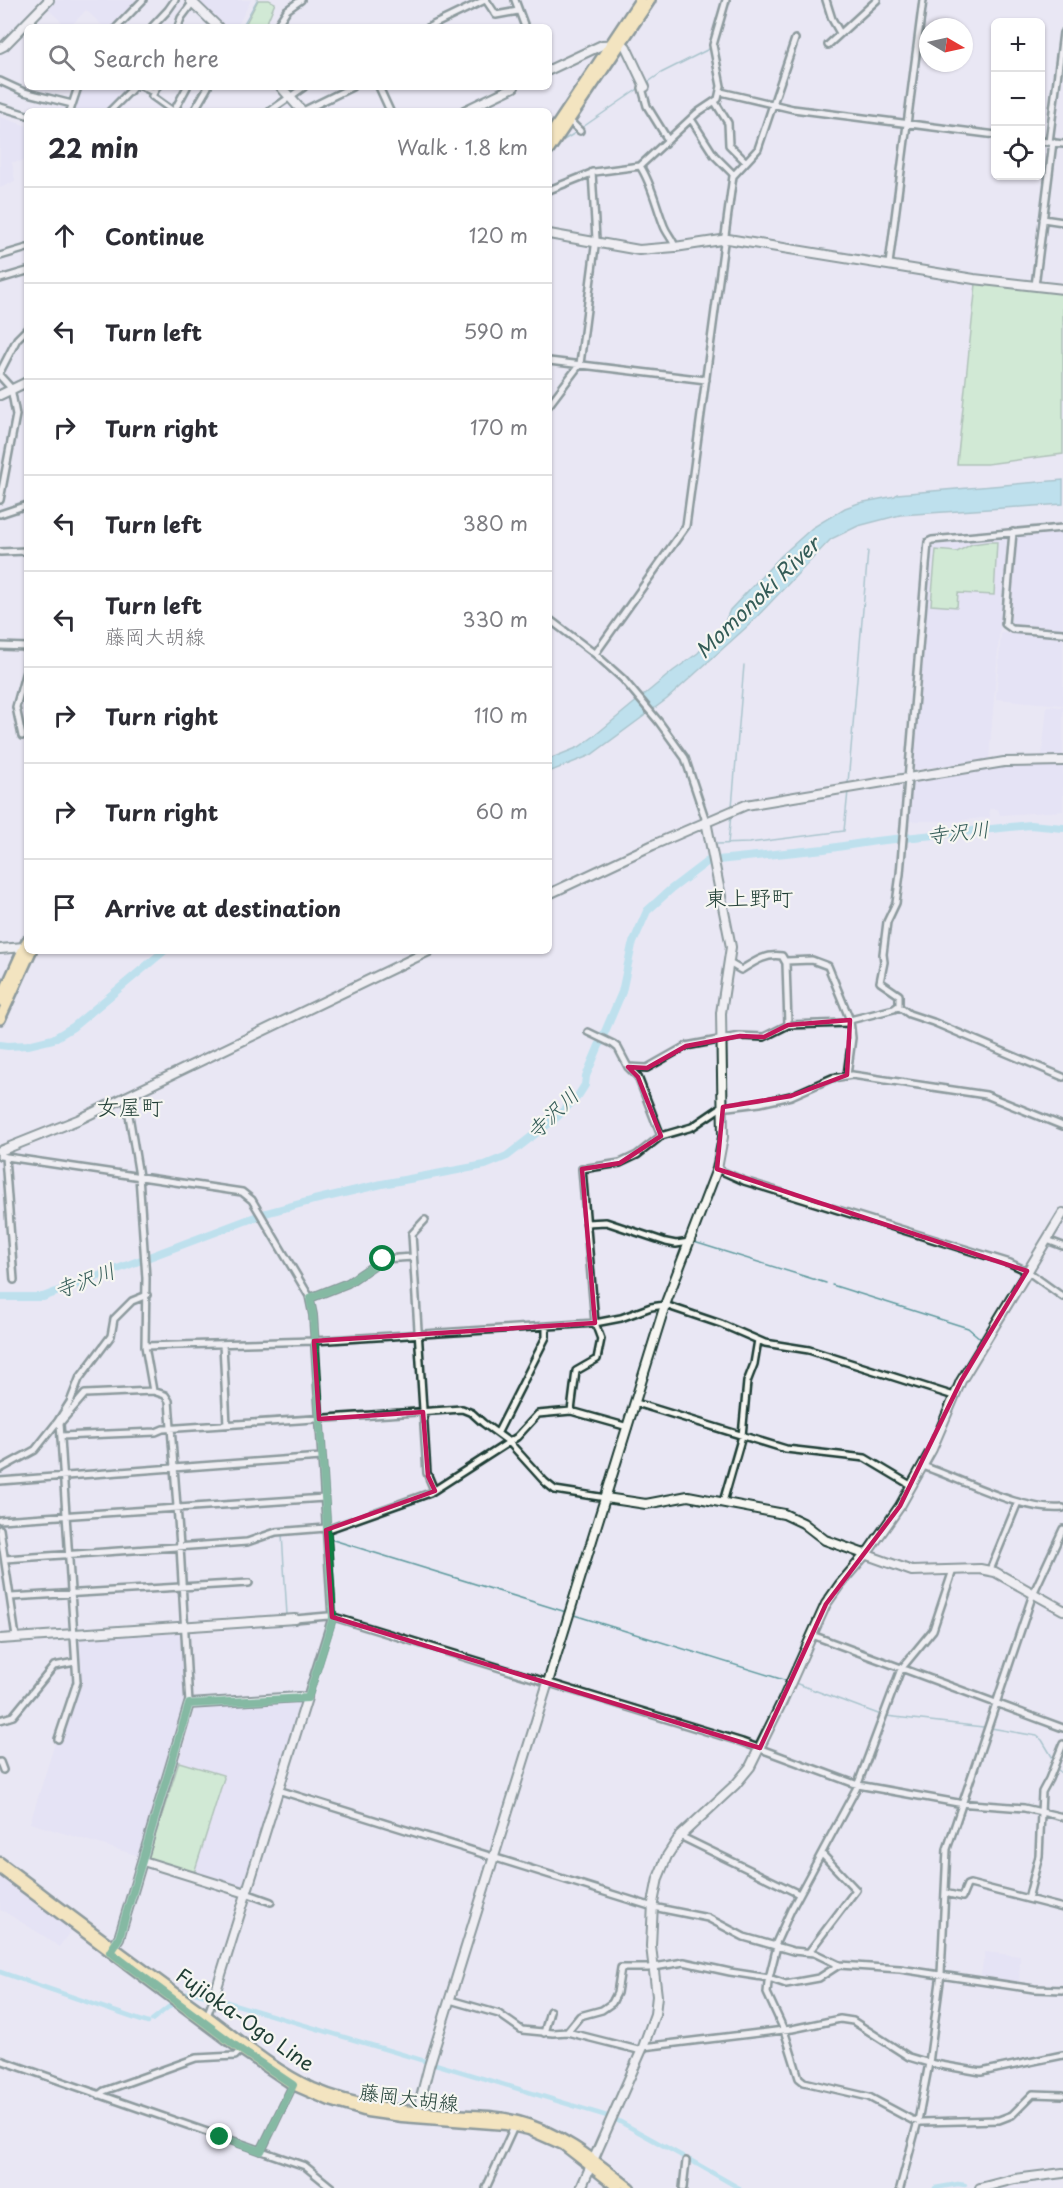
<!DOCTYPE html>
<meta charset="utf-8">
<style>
:root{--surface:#fff;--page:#f2f2f3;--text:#2b2b33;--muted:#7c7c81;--line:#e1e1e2}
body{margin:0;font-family:"Playpen Sans","Klee One",sans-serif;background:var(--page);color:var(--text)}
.controls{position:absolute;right:18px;top:18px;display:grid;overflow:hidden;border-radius:9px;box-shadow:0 2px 4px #0004}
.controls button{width:54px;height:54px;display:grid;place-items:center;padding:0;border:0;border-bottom:2px solid var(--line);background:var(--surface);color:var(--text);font:30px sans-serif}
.compass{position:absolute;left:919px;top:18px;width:54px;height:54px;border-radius:50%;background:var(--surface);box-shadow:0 2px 4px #0004;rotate:99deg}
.stop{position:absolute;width:18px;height:18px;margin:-14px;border:4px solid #0b8043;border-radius:50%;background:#fff}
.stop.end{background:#0b8043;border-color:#fff;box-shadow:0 2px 6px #0008}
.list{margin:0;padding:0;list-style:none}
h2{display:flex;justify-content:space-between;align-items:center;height:78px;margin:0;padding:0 24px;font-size:26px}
h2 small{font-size:20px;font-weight:400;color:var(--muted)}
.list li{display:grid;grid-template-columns:39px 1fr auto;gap:18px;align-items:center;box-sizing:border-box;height:96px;padding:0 24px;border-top:2px solid var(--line)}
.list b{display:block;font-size:22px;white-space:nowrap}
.list p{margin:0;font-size:20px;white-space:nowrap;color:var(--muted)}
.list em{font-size:20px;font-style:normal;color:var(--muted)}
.icon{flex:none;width:33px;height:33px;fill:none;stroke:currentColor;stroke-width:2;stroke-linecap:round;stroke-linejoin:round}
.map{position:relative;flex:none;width:1063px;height:2188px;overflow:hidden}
.search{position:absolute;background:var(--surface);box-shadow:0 2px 4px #0004;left:24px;top:24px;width:528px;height:66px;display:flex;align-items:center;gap:15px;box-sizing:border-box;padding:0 21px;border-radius:9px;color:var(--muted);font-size:22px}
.panel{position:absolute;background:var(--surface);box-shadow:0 2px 4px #0004;left:24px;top:108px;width:528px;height:846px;border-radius:9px}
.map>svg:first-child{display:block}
.built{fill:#e0ddf5}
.green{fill:#b4ecaf;stroke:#6a9472;stroke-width:1.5}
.water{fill:#89d8e5;stroke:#5f9a9e;stroke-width:1.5}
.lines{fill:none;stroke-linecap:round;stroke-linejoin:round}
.stream{stroke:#5f9a9e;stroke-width:1.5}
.canal{stroke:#89d8e5;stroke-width:4.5}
.river{stroke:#89d8e5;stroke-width:8}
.street-casing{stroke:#1f3d34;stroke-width:10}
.secondary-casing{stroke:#1f3d34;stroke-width:12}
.primary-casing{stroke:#1f3d34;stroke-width:13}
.highway-casing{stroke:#1f3d34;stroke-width:14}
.street{stroke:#f6f6f2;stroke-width:5}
.secondary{stroke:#f6f6f2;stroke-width:8}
.primary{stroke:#fedf80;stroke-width:8}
.highway{stroke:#fedf80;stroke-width:9}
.route{stroke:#0b8043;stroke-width:8}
.marked{fill:none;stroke:#c2185b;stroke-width:4.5;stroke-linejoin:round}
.labels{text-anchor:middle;stroke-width:4.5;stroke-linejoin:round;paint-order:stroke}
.street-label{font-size:20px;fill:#1f3d34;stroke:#f6f6f2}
.water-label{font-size:21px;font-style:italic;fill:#345c57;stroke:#f6f6f2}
.quarter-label{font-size:22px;fill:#1f3d34;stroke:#f6f6f2}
</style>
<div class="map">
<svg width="1063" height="2188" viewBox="0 0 1063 2188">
<rect width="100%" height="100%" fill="#e9e7f4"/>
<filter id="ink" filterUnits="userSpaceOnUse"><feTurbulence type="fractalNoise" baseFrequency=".0167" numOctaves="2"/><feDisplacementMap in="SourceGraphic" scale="12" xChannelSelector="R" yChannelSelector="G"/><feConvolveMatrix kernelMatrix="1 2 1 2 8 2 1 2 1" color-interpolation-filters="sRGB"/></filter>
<g filter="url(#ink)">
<path class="built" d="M53,0h85l-25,27h-9l-18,-17 -16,17h-3l-20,-19z
M199,0h52l-14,27h-16l-24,-22z
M79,87h52l-24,24h-35z
M0,117l27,9v35l-15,1 3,19 -15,7z
M1063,531v97l-51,-4 -1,-3 6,-84 3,-2z
M1005,538l2,1 -18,220 -75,11 18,-223 2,-2z
M1001,633l62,5v67l-67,-6z
M1047,706l16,1v50l-21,-1z
M1038,764l25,2v45l-63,4 -2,-6h-9l1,8 -35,4h-48l3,-41 77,-13z
M151,1631l1,3 29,-1 5,65 -47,158 -109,-33 25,-80 6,-3 17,-57 -1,-17h4l-2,-27 60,-4v-3z
M300,1701l2,3 -57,185 -51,-16 30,-95 -1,-3 -44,-13 15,-51 3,-3z
M0,1876l71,54 -12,17 -15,-11 -39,-24 -5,-2z
M985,1952l35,4 -1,29 -39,-6z"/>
<path class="green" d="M258,0h11l6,3 -10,24h-21z
M976,284l87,9v161l-76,10h-30z
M987,542h10l-3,53 -36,-2 -1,14 -26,-2 5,-55 21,2 15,-8z
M179,1762l44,13 1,3 -30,95 -46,-15z"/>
<path class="water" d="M1063,480v24l-163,11 -42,11 -27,13 -81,85 -83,75 -76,56 -42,17v-13l30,-12 14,-10 80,-66 25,-18 25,-27 7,-16 51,-54 31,-28 33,-20 14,-5 36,-7 2,-2z"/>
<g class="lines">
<path class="stream" d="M242,27l15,-27
M647,83l14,-10 50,-25
M580,129l61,-42
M562,141l15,-9
M848,783l20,-232
M732,807l12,-142
M728,843l3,-28
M717,844l32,-1 95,-12 4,-40
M694,1242l132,41
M832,1285l136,43 13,11
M546,1416l28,-2
M596,1421l27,8
M525,1432l16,-16
M341,1527l82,-27 6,-4
M331,1531l-1,8 236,73
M296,1533l26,-2
M282,1534l5,81
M574,1615l213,66
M196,1629l92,-6
M795,1683l86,32
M886,1716l97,11
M16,1717l10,-12
M0,1723l5,-2
M991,1728l46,8 5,4 12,20
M1057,1769l6,5"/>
<path class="canal" d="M0,1972l148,51
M188,1993h7l22,6 211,63
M152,2020l19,-15
M432,2063l90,27
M525,2091l82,25
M615,2119l69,38
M690,2160l49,28
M935,2188l23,-4 7,1"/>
<path class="river" d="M0,1045l8,1 20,-1 25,-6 20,-12 91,-76
M0,1297h43l223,-84 48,-13 68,-16 103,-19 22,-9 51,-40 20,-20 7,-11 1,-9 36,-84 10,-47 15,-34 23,-21 38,-29 116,-12 52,-8 154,-16 33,3"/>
<defs>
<path id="street" d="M486,0l10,15 22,-4
M515,0l10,27
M826,0l6,19 8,14
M117,27l26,-27
M152,27l16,-17 7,-10
M178,27l3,-9 12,-16
M276,27l11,-17 14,-10
M429,27l56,-27
M828,45l49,-45
M0,81l24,11 48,12
M143,87l10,5
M157,87l-5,9 21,15
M379,87l11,24
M642,88l5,18 21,34
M721,92l72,17 203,26
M715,102l13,21 1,22 17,17
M0,107l27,8
M70,111l8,-24
M110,111l24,-24
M174,111l13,-24
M194,111l14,-24
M270,111l34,-24
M303,111l49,-24
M568,119l12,12
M691,119l23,36 19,19
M1040,141l23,3
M1049,142l14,-109
M640,166c12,18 16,40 24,60 3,8 9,13 11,21
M549,190l45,-18 46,-6 57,-53 21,-14 3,-13 -8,-41 13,-45
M1043,219l20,3
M0,256l27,-8
M889,264l34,-264
M0,279l27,-8
M1035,286l18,-144
M549,361l157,19
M0,372l17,-33 10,-10
M0,376l11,12 5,27 -16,85
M549,405l31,-41 16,-125 -4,-67
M0,514l27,-9
M1013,532l-8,92 7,5 51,4
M0,552l27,-1
M549,619l46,35 28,25 36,43 26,36 21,63
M0,646l27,1
M595,654l91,-128 47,-350 25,-27 37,-110
M22,736l-6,-29 10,-36 1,-18
M786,961l26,-1 16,6 22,54 2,18 -5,37
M729,963l12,7c13,-8 25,-17 41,-14l4,7 2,62
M899,1006v-11l-19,-13 4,-20 -1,-8 4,-32 9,-19 4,-29 28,-332 4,-2 130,-12
M588,1032l25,12 5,4 10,19 10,10 23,59
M628,1067l19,1 39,-22 54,-10 24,1 24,-12 60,-2 2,-3 44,-11 4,-3 11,8 24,8 130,55
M126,1097l13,79 7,102 -1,68 8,45
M0,1156l242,36 10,8 57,96 4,19 19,303 -25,80
M5,1157l9,123
M717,1169l27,12 266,82 17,8 36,26
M425,1220l-13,14 15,239 7,17
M586,1223l20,-1 60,20 10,2 14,-2
M1047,1240l16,6
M310,1298l38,-15 35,-24 30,-2
M223,1344l4,81
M145,1346l169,-5 281,-18 26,-5 30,-11 14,-2 56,19 44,19 44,7 145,46
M636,1403l150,46 79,9 47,28
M571,1411l5,-40 21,-12 4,-20 -6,-16 -13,-154 38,-6 17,-8 24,-19 31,-9 28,-19 40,-5 31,-7 41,-18 20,-3 134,20 77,31
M498,1432l48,-95v-10
M61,1436l95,-4 7,-3 299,-20 10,4 11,10 26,19 36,40 10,8 51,8
M923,1466c40,14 99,46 140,42
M0,1469l35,-19 23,-29 12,-19 9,-23 32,-43 3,-17 18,-18 15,-6
M0,1481l321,-24
M723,1502l19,-66 5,-54 7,-18 4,-24
M0,1520l324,-22
M0,1529l16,108
M326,1530l104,-37 87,-56 21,-23 33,-3 57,16
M5,1559l242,-17 29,-10 50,-4
M990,1570l28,-68
M11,1597l238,-14
M295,1619l33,-3 9,2 405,124 116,43 100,18 66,5 39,9
M812,1635l251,93
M0,1720l13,-4 41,-50 21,-4
M58,1739l19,-57 -17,-259 25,-29 68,-3 12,4 4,6 11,145 9,158
M0,1762l3,8
M278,1790l375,117 55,11 36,19 49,14 21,2 25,12 61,4 134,20 29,1
M680,1836l119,58
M246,1893l25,9
M945,1893l17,4 5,-12 3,-1 93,24
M1028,1899l11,-43 3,-64 7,-13 14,-35
M775,1945l16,-35 65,-121 45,-120 32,-39 20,-60
M777,1946l-9,36 -1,11 17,37 15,48 5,4 65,15 43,23 10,2 77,-2 13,-5 21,-21 30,1
M809,1952l47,-62 -34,-36
M450,2000l49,14 23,16 31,3 14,-1 75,19
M207,2016l7,-19
M567,2032l13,-16 22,-6 10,-7 5,-10 4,-25h27l36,-6 46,10 39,6 17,6 33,-6 20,-13
M544,2033l6,-22
M643,2047l149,-18 48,-10 13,2 56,36 20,6 52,9 82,-17
M0,2060l305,106 27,22
M99,2095l5,-4 92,-33 39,-2 6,-6
M261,2151l32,-66
M486,2188l28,-61
M683,2188l3,-27
M900,2188l18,-67 11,-58 12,-89 6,-125 86,-255 30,-65"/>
<path id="secondary" d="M190,0l28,27
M0,48l4,-2 45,-46
M549,70l53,-25 21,-1 3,3 19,40
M281,87l21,24
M464,111l50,-24
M549,234l90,16 36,-3 53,-8 246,40 89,10
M0,395l27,-13
M549,894l104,-49 93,-40 258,-43 59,-1
M0,949l24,-2
M0,1151l80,-32 349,-168
M606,1498l40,6 42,-8 96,18 19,9 22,17 87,31 68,-2 15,3 68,38
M0,1639l295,-20
M143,1861l103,32
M111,1950l8,-12 10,-33 60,-201 110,-7 8,1 -93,299
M416,2117l13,-51 236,-761 52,-136 6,-32 -2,-124 10,-66 -25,-126
M581,2188l62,-141 12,-33 2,-18 -6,-50 2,-43 5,-25 9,-22 13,-20 56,-52 14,-17 32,-65 44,-98 14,-20 30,-35 30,-43 32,-57 29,-68 102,-168
M980,2188l35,-9 48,-6"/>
<path id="primary" d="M0,1862c67,50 133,100 201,149 36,27 71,58 112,77 44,19 90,23 137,26 23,1 46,1 68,7 44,11 78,40 112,67
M0,1869l241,181 52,35 37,16 37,11 35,5 104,8 23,5 34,15 55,43"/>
<path id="highway" d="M549,137l91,-137
M549,150l101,-150
M0,1001l27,-60
M0,1019l31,-68"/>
</defs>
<use href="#street" class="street-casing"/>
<use href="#secondary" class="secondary-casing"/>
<use href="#primary" class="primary-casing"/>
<use href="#highway" class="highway-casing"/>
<use href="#street" class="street"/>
<use href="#secondary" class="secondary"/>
<use href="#primary" class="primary"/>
<use href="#highway" class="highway"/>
</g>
</g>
<g class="lines" filter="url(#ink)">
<path class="route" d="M220,2137l41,14 32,-66 -52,-35 -131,-98 9,-14 70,-234 119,-6 25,-80 -20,-302 -3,-18 38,-15 35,-24"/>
</g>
<path d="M0 0H1063V2188H0ZM850,1020l-3,55 -56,21 -68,11 -6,62 310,102 -66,110 -61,125 -74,98 -66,144 -428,-131 -6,-87 109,-39 -7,-15 -5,-64 -104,7 -5,-78 281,-18 -13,-154 38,-6 41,-27 -23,-59 -10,-10 19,1 39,-22 54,-10 24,1 24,-12z" fill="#e9e7f4" fill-opacity=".55" fill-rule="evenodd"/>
<path class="marked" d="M850,1020l-3,55 -56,21 -68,11 -6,62 310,102 -66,110 -61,125 -74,98 -66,144 -428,-131 -6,-87 109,-39 -7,-15 -5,-64 -104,7 -5,-78 281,-18 -13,-154 38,-6 41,-27 -23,-59 -10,-10 19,1 39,-22 54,-10 24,1 24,-12z"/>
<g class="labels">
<g class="street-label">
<text transform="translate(245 2020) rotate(35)" y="7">Fujioka-Ogo Line</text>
<text transform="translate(409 2098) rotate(7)" y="7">藤岡大胡線</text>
</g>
<g class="water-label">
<text transform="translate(758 598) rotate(-44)" y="7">Momonoki River</text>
<text transform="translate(958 833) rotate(-6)" y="7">寺沢川</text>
<text transform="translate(553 1114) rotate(-44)" y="7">寺沢川</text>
<text transform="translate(85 1281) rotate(-20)" y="7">寺沢川</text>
</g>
<g class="quarter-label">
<text x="749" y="906">東上野町</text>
<text x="130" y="1115">女屋町</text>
</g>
</g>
</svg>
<div class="controls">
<button>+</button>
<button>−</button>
<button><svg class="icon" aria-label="locate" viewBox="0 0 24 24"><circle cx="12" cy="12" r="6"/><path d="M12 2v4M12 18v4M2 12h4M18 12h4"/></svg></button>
</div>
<svg class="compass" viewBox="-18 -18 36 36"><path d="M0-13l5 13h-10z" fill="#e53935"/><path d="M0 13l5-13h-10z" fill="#7c7c81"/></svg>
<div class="stop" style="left:383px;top:1259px"></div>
<div class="stop end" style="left:220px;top:2137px"></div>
<div class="search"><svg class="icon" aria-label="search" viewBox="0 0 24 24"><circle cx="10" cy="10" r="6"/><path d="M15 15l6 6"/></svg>Search here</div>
<section class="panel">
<h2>22 min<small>Walk · 1.8 km</small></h2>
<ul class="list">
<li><svg class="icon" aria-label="ahead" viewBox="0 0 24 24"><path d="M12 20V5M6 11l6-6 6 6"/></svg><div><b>Continue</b></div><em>120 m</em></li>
<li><svg class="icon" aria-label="left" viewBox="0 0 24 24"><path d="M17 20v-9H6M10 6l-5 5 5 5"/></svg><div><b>Turn left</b></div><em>590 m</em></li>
<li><svg class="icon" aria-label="right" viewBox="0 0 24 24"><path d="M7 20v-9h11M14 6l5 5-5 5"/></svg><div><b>Turn right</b></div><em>170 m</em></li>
<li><svg class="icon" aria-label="left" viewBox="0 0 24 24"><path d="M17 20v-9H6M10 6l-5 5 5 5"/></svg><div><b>Turn left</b></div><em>380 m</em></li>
<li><svg class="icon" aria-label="left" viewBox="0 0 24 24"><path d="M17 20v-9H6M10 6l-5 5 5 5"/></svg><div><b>Turn left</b><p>藤岡大胡線</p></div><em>330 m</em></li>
<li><svg class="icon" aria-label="right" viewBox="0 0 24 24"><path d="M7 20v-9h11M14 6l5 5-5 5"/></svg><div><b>Turn right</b></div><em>110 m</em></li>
<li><svg class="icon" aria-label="right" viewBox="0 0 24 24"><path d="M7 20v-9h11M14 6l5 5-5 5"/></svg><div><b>Turn right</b></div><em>60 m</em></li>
<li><svg class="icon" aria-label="arrive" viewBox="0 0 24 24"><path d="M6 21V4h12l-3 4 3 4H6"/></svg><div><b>Arrive at destination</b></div></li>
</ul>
</section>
</div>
